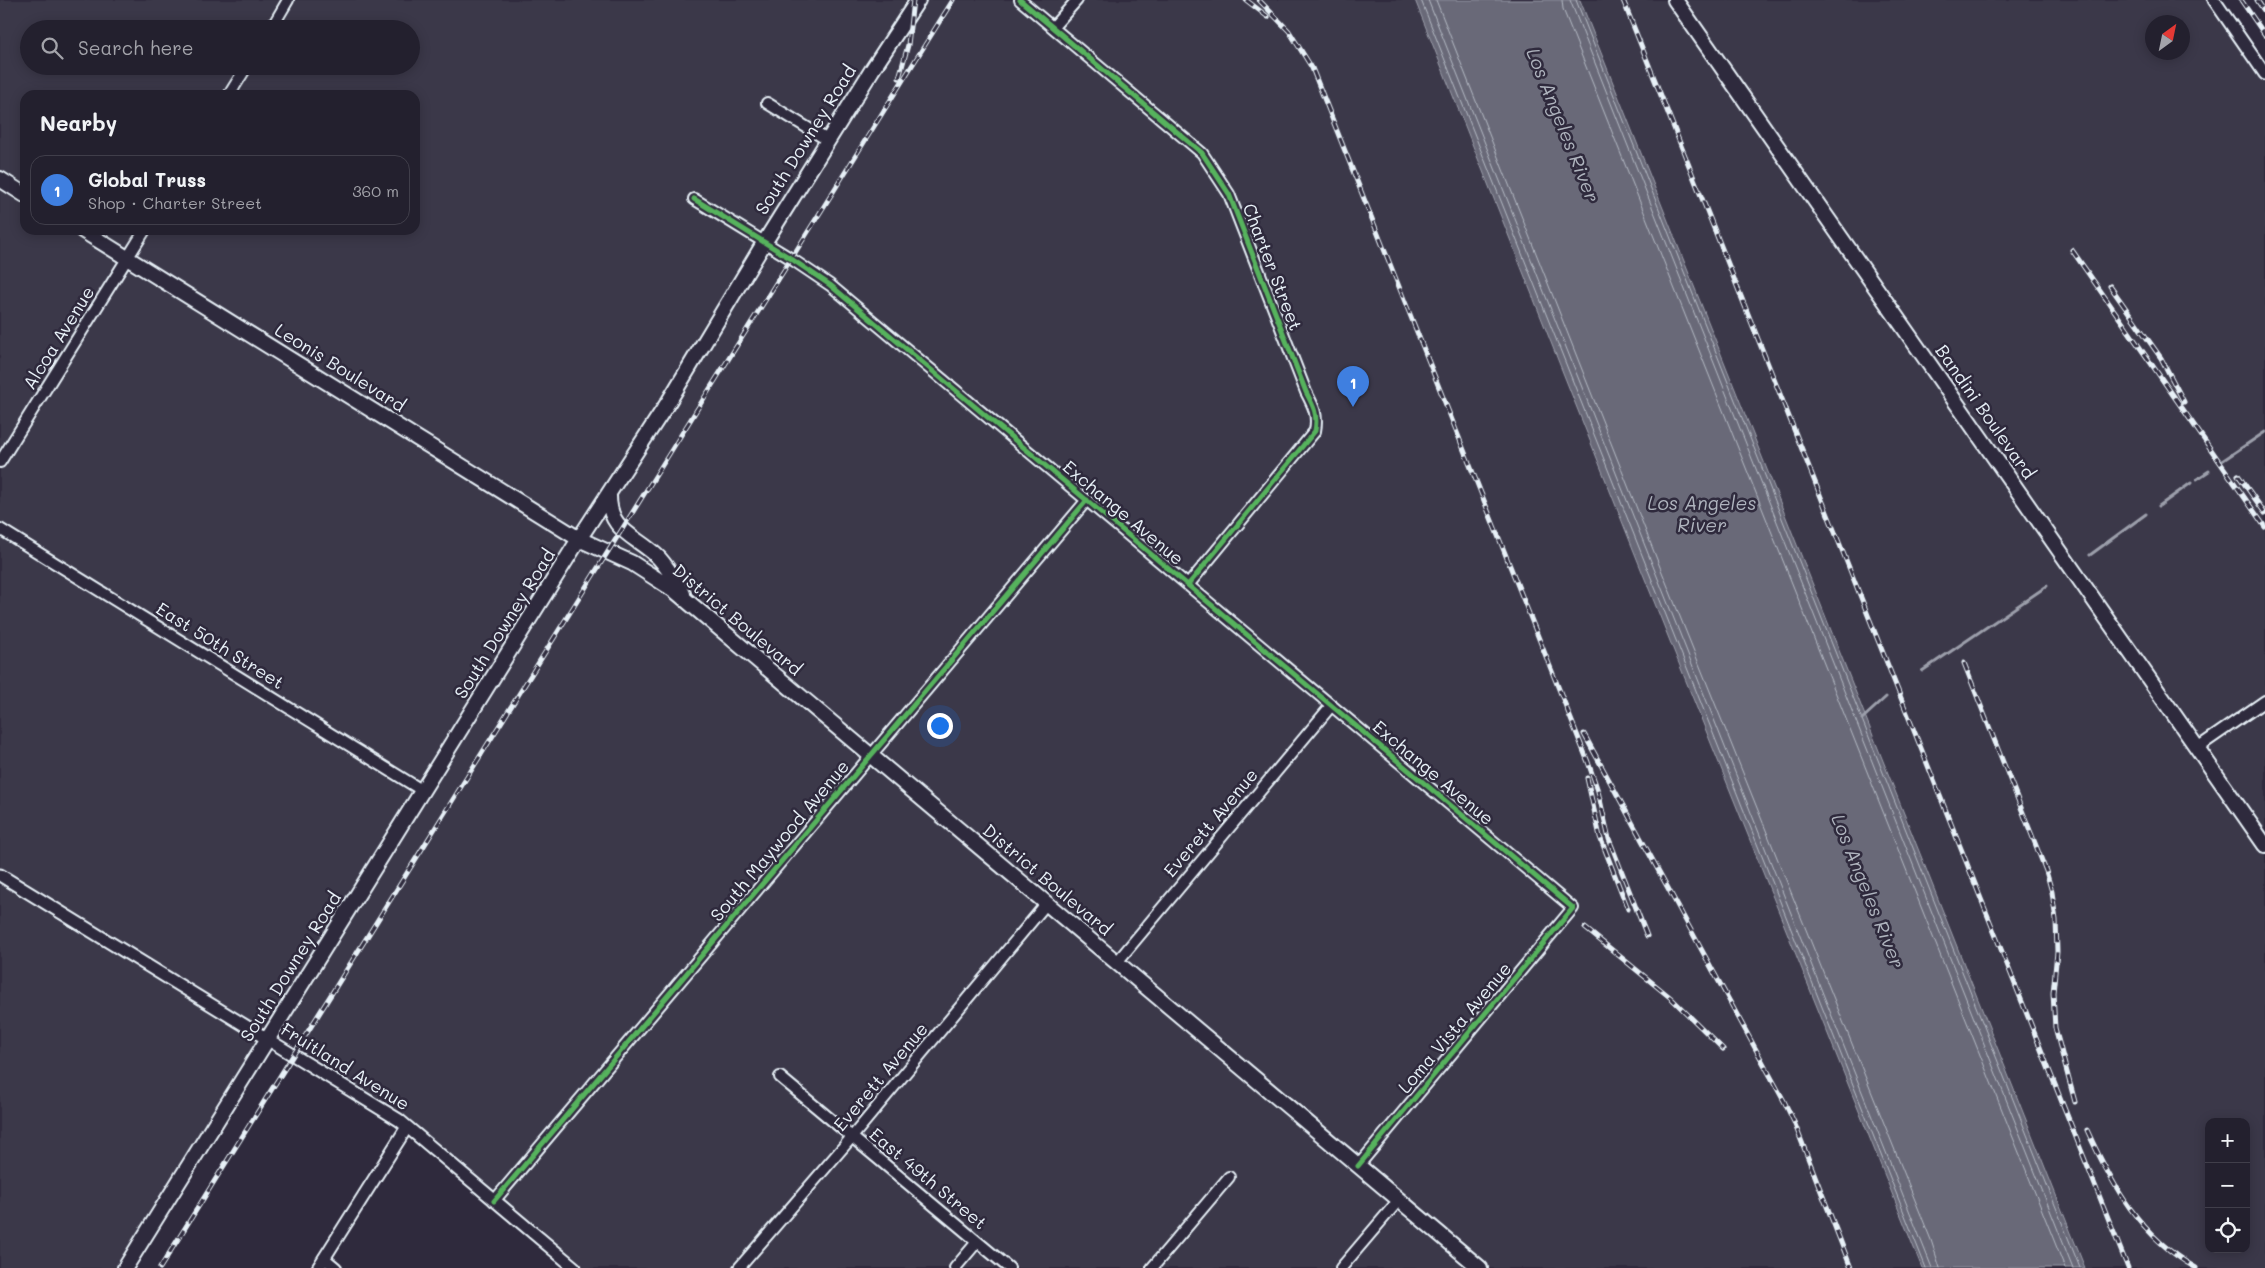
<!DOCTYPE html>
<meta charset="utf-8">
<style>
:root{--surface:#23202e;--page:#2f2d3a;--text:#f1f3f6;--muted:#a3a3aa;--line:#403e4a;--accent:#2563eb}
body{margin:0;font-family:Mali,sans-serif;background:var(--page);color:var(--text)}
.controls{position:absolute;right:15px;bottom:15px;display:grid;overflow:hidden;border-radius:10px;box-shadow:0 2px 12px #0003}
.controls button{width:45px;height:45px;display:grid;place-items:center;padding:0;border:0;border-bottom:1px solid var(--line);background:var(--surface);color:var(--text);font:25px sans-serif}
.compass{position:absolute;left:2145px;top:15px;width:45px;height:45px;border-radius:50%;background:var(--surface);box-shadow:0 2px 12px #0003;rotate:33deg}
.you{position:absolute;left:939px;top:725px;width:18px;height:18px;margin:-12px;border:4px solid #fff;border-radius:50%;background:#1a73e8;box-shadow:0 0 0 8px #1a73e833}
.badge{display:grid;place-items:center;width:32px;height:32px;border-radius:50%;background:var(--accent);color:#fff;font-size:16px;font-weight:700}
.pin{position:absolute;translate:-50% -41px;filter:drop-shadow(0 1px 2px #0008)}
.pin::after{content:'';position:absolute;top:26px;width:18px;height:15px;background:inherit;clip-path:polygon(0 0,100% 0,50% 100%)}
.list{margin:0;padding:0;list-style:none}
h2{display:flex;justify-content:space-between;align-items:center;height:65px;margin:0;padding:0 20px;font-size:21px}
h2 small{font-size:16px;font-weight:400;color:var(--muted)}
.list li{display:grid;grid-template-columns:32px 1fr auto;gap:15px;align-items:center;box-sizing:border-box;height:70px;margin:0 10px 10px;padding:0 10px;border:1px solid var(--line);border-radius:15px}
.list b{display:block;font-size:19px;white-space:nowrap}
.list p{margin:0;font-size:16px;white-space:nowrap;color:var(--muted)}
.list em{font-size:16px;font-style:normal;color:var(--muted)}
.icon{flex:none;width:28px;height:28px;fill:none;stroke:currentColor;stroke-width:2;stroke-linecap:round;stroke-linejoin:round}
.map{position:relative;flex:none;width:2265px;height:1268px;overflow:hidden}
.search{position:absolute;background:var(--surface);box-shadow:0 2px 12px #0003;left:20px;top:20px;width:400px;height:55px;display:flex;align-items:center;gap:12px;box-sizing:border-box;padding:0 18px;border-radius:28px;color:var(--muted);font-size:19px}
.panel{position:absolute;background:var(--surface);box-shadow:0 2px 12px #0003;left:20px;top:90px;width:400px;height:145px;border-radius:15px}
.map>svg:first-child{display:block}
.built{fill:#3b3749;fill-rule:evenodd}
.water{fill:#696978;stroke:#9c9fab}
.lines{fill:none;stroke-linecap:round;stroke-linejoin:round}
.shore{stroke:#b5bbc5;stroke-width:1}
.stream{stroke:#9c9fab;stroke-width:3}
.minor-casing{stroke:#e8f1f8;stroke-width:14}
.tertiary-casing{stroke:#e8f1f8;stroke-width:15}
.secondary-casing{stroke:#e8f1f8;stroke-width:18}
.minor{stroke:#2f2a3d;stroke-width:10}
.tertiary{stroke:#2f2a3d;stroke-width:11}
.secondary{stroke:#2f2a3d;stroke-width:14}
.rail-casing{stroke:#e8f1f8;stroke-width:5}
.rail{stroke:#2f2a3d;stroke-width:3;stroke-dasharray:9;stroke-linecap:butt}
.cycleway-casing{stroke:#2f2a3d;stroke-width:8}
.cycleway{stroke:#56b35d;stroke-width:5}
.labels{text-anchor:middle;stroke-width:5;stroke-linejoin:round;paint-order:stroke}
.street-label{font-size:18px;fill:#e8f1f8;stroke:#2f2a3d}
.water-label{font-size:19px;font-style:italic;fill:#afb4be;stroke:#2f2a3d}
</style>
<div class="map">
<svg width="2265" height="1268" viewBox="0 0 2265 1268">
<rect width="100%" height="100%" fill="#2f2a3d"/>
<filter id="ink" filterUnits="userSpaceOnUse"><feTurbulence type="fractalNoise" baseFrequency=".02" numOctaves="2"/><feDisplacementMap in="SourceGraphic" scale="10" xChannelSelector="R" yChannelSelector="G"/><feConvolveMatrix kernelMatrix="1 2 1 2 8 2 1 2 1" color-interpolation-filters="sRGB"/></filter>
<g filter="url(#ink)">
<path class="built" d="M0,0h2208l57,81v1187h-1695l-157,-135 -106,-67 8,-13 -44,-28 -152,243h-119zM2152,22h30v30h-30zM29,29h382v37h-382zM25,95h390v135h-390zM2209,1122h37v127h-37z"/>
<path class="water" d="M1415,0h165l505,1268h-163l-281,-699z"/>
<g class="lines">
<path class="shore" d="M1421,0l505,1268
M1428,0l504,1268
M1436,0l222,562 273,678 9,28
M1562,0l1,9 502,1259
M1570,0l503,1268
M1576,0l504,1268"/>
<path class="stream" d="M2222,461l43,-29
M2197,479l12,-8
M2159,506l32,-23
M2090,555l56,-41
M1922,671l125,-85
M1862,719l24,-22"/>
<defs>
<path id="minor" d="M1020,0l182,153 27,41 77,198c8,15 12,23 9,39l-127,154
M1053,27l24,-27
M271,29l17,-29
M229,95l18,-29
M767,103l62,38
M694,199l96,59 40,27 743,623 -215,258
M0,462l145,-232
M0,529l423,262
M2197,748l68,-47
M1117,962l214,-256
M780,1077l229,191
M494,1201l593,-701
M324,1258l12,10
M739,1268l113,-131 194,-233
M955,1268l22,-26
M1152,1268l77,-91
M1341,1268l57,-67"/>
<path id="tertiary" d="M2214,0l51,74
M0,875l399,245 176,148
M318,1268l89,-141"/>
<path id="secondary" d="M1675,0l590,845
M0,179l25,16
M82,230l497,309 53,24 42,27 806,678
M609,494c-1,38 27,41 50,64 10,11 17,24 24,36
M125,1268l454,-729 90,-138 95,-158 108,-173 46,-70"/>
</defs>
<use href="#minor" class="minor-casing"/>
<use href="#tertiary" class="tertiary-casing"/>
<use href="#secondary" class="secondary-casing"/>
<use href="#minor" class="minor"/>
<use href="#tertiary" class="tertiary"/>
<use href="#secondary" class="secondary"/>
<defs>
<path id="rail" d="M1246,0l22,17
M1259,0l30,31 23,37 276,694 10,29 11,48 38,97
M1623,0l505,1268
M2241,0l24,35
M2257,0l8,12
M899,78l9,-33 5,-45
M2072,250l193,277
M2110,286l51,72 23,44
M2238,475l27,38
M1964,663l82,208 6,21 4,28 1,32 -4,41 2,35 20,74
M1584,734l200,367 10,21 57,146
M1587,778l13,59 28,72
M1585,928l86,70 52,51
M2087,1130c25,55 53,107 109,138
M160,1268l793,-1268"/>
</defs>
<use href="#rail" class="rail-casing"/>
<use href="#rail" class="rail"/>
<defs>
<path id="cycleway" d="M1020,0l182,153 27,41 77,198c8,15 12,23 9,39l-127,154
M694,199l96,59 40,27 743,623 -215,258
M494,1201l593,-701"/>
</defs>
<use href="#cycleway" class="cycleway-casing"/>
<use href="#cycleway" class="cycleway"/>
</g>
</g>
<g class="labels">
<g class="street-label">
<text transform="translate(806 140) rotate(-58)" y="6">South Downey Road</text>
<text transform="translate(1272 267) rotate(69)" y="6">Charter Street</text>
<text transform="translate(59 338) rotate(-58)" y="6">Alcoa Avenue</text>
<text transform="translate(340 368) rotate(32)" y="6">Leonis Boulevard</text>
<text transform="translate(1985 412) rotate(55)" y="6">Bandini Boulevard</text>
<text transform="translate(1123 513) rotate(40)" y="6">Exchange Avenue</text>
<text transform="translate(737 620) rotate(40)" y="6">District Boulevard</text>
<text transform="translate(505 624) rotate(-58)" y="6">South Downey Road</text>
<text transform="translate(220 646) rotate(32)" y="6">East 50th Street</text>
<text transform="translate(1433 773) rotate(40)" y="6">Exchange Avenue</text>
<text transform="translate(1211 823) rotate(-50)" y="6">Everett Avenue</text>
<text transform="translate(780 841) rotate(-50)" y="6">South Maywood Avenue</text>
<text transform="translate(1047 880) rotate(40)" y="6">District Boulevard</text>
<text transform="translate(291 967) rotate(-58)" y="6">South Downey Road</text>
<text transform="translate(1455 1028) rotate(-50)" y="6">Loma Vista Avenue</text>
<text transform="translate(345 1067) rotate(32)" y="6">Fruitland Avenue</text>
<text transform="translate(881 1077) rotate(-50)" y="6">Everett Avenue</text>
<text transform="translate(928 1179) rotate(40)" y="6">East 49th Street</text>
</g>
<g class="water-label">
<text transform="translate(1563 125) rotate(68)" y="7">Los Angeles River</text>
<text x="1702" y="510">Los Angeles<tspan x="1702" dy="22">River</tspan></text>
<text transform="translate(1868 891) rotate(68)" y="7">Los Angeles River</text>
</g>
</g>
</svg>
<div class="controls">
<button>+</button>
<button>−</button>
<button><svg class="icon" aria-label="locate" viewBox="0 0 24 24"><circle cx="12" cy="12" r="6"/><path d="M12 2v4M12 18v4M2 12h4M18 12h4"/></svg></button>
</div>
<svg class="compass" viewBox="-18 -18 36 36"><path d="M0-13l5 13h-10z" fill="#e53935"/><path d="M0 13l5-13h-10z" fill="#a3a3aa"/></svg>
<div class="you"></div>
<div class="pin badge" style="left:1353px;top:407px;background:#3f7fe0">1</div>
<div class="search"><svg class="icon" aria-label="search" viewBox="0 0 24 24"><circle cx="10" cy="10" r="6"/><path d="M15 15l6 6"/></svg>Search here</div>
<section class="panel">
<h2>Nearby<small></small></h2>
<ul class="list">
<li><span class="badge" style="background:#3f7fe0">1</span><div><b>Global Truss</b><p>Shop · Charter Street</p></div><em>360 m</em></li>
</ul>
</section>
</div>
